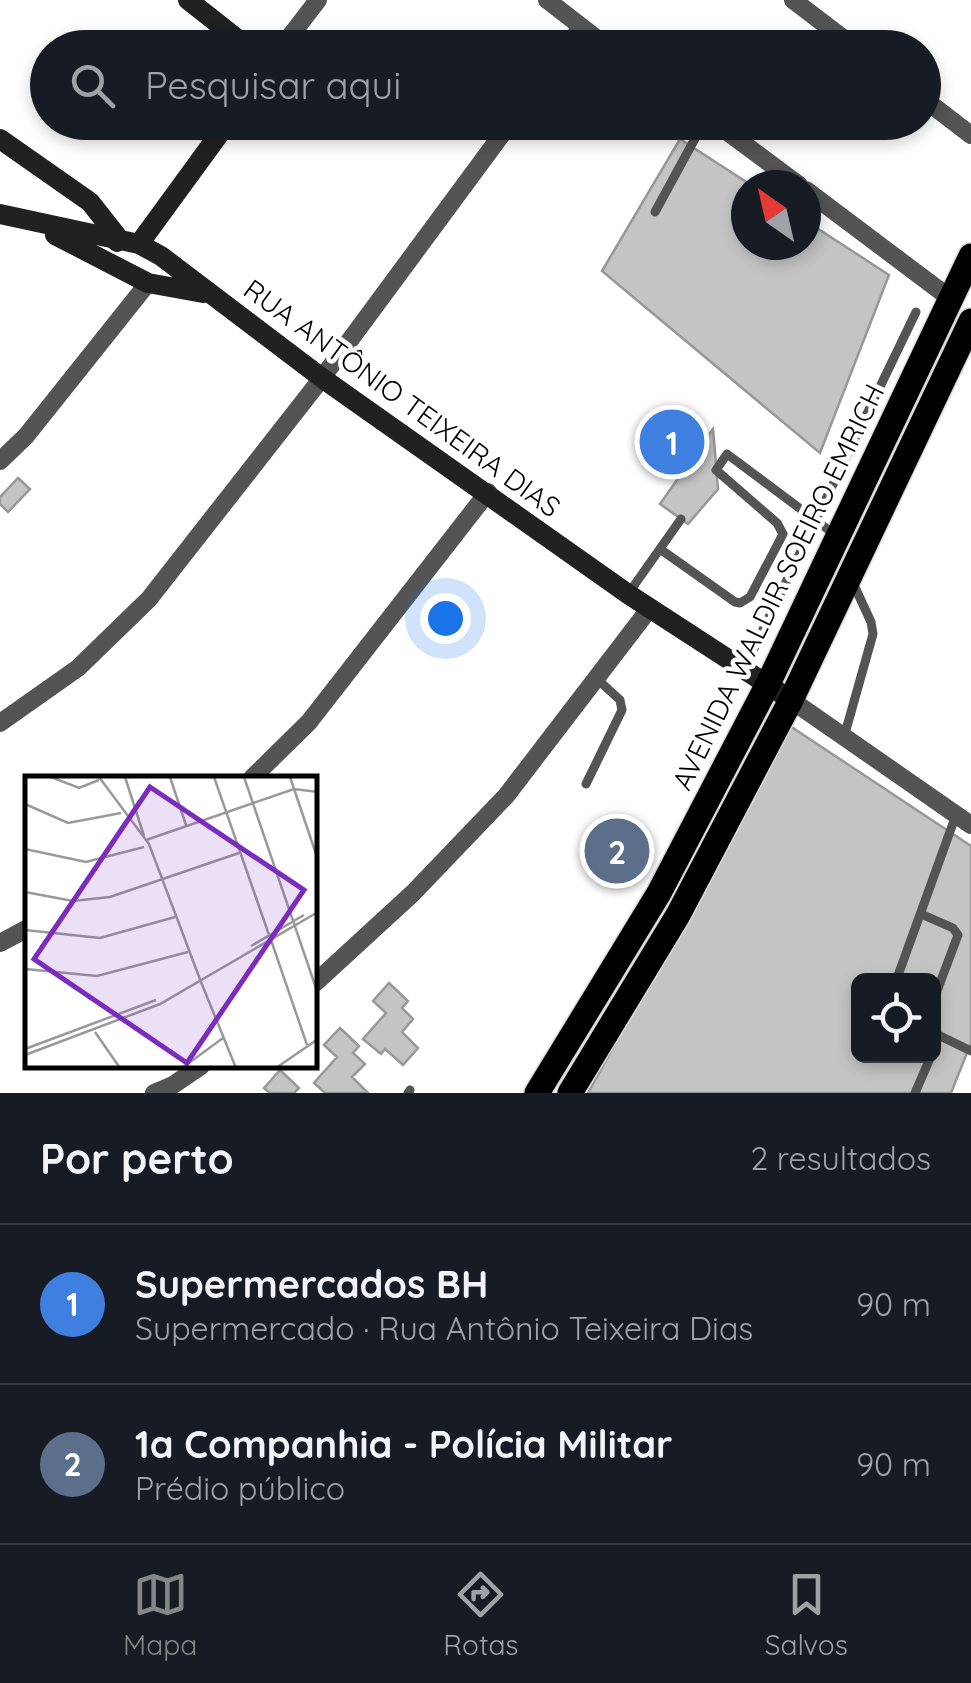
<!DOCTYPE html>
<html lang="pt">
<meta charset="utf-8">
<style>
:root{--surface:#171b24;--page:#242831;--text:#f1f3f6;--muted:#9ea1a6;--line:#363941;--accent:#858687}
body{margin:0;font-family:Quicksand,sans-serif;background:var(--page);color:var(--text)}
.controls{position:absolute;right:30px;bottom:30px;display:grid;overflow:hidden;border-radius:15px;box-shadow:0 5px 15px #0003}
.controls button{width:90px;height:90px;display:grid;place-items:center;padding:0;border:0;border-bottom:2px solid var(--line);background:var(--surface);color:var(--text);font:50px sans-serif}
.compass{position:absolute;left:731px;top:170px;width:90px;height:90px;border-radius:50%;background:var(--surface);box-shadow:0 5px 15px #0003;rotate:326deg}
.you{position:absolute;left:445px;top:618px;width:35px;height:35px;margin:-25px;border:8px solid #fff;border-radius:50%;background:#1a73e8;box-shadow:0 0 0 15px #1a73e833}
.badge{display:grid;place-items:center;width:65px;height:65px;border-radius:50%;background:var(--accent);color:#fff;font-size:32px;font-weight:700}
.pin{position:absolute;translate:-50% -50%;border:5px solid #fff;box-shadow:0 2px 10px #0006}
.list{margin:0;padding:0;list-style:none}
h2{display:flex;justify-content:space-between;align-items:center;height:130px;margin:0;padding:0 40px;font-size:42px}
h2 small{font-size:32px;font-weight:400;color:var(--muted)}
.list li{display:grid;grid-template-columns:65px 1fr auto;gap:30px;align-items:center;box-sizing:border-box;height:160px;padding:0 40px;border-top:2px solid var(--line)}
.list b{display:block;font-size:38px;white-space:nowrap}
.list p{margin:0;font-size:32px;white-space:nowrap;color:var(--muted)}
.list em{font-size:32px;font-style:normal;color:var(--muted)}
.icon{flex:none;width:55px;height:55px;fill:none;stroke:currentColor;stroke-width:2;stroke-linecap:round;stroke-linejoin:round}
.map{position:relative;flex:none;width:971px;height:1093px;overflow:hidden}
.search{position:absolute;background:var(--surface);box-shadow:0 5px 15px #0003;left:30px;right:30px;top:30px;height:110px;display:flex;align-items:center;gap:25px;box-sizing:border-box;padding:0 35px;border-radius:55px;color:var(--muted);font-size:38px}
.sheet{height:450px;background:var(--surface)}
nav{display:flex;justify-content:space-around;align-items:center;box-sizing:border-box;height:140px;border-top:2px solid var(--line);background:var(--surface);font-size:28px;color:var(--muted)}
nav a{display:grid;justify-items:center;gap:5px}
nav .on{color:var(--accent)}
.map>svg:first-child{display:block}
.building{fill:#c4c4c4;stroke:#989898;stroke-width:2.5;fill-rule:evenodd}
.lines{fill:none;stroke-linecap:round;stroke-linejoin:round}
.primary-casing{stroke:#dbdbdb;stroke-width:28}
.lane{stroke:#545454;stroke-width:9}
.street{stroke:#545454;stroke-width:18}
.secondary{stroke:#212121;stroke-width:20}
.primary{stroke:#000;stroke-width:25}
.labels{text-anchor:middle;stroke-width:9;stroke-linejoin:round;paint-order:stroke}
.street-label{font-size:28px;fill:#000;stroke:#fff}
.inset-road{fill:none;stroke:#999;stroke-width:2.5}
.view{fill:#7b2cbf;fill-opacity:0.15;stroke:#7b2cbf;stroke-width:5}
.inset-edge{fill:none;stroke:#000;stroke-width:5}
</style>
<div class="map">
<svg width="971" height="1093" viewBox="0 0 971 1093">
<rect width="100%" height="100%" fill="#fff"/>
<path class="building" d="M680,139l71,46h-5v60h60v-24l83,54 -69,178 -218,-182z
M713,429l5,60 -30,35 -28,-20z
M18,478l12,11 -22,23 -8,-8v-7z
M790,726l181,120v197l-20,50h-363zM858,981h76v75h-76z
M389,983l19,18 -6,7 11,11 -11,13 16,16 -15,17 -18,-16 -4,5 -18,-15 23,-26 -13,-12z
M340,1028l19,18 -6,7 12,11 -13,13 16,16h-43l-11,-10 23,-26 -13,-12z
M280,1070l19,18 -5,5h-24l-6,-5z"/>
<g class="lines">
<defs>
<path id="primary" d="M537,1093l122,-200 109,-209 203,-428
M570,1093l108,-178 113,-215 180,-379"/>
</defs>
<use href="#primary" class="primary-casing"/>
<path class="lane" d="M655,212l49,-90
M660,549l75,53 5,1 10,-6 33,-63 -6,-11 -61,-53 11,-16 107,80
M628,594l53,-75
M744,669l172,-357
M844,737l29,-103 -2,-12 -18,-39
M586,784l36,-74 -2,-10 -24,-22
M921,914l32,14 5,7 -24,64
M896,981l60,-166
M934,1033l37,18
M408,1093l2,-3
M915,1093l16,-37"/>
<path class="street" d="M547,0l62,48
M793,0l63,48
M281,48l37,-48
M566,48l15,-20
M924,99l47,36
M714,122l85,63
M806,190l145,109
M0,461l26,-25 122,-153
M791,700l180,125
M0,723l78,-55 71,-69 173,-221 189,-256
M252,778l57,-56 179,-230
M0,943l28,-15
M315,983l98,-90 93,-97 144,-188
M154,1093l19,-8 28,-19"/>
<path class="secondary" d="M188,0l61,48
M0,139l90,63 30,38 -3,2
M0,214l139,30 22,12 161,122 306,216 163,106
M55,235l93,48 55,10
M139,244l89,-122"/>
<use href="#primary" class="primary"/>
</g>
<g class="labels">
<g class="street-label">
<text transform="translate(402 398) rotate(36)" y="10">RUA ANTÔNIO TEIXEIRA DIAS</text>
<text transform="translate(778 587) rotate(-64)" y="10">AVENIDA WALDIR SOEIRO EMRICH</text>
</g>
</g>
<g transform="translate(25 776)">
<rect width="292" height="292" fill="#fff"/>
<path class="inset-road" d="M26,1l28,11 20,-8M74,1l50,67 52,138M100,1l19,59M145,1l16,48M189,1l55,158M219,1l74,217M265,1l28,83M0,28l43,19 53,-10M121,64l148,-51 24,3M0,73l61,13 58,-15M0,116l48,9 37,-4 129,-44M0,154l75,8 75,-21M246,164l36,105M226,170l53,-31M0,193l72,7 91,-24M176,206l35,86M70,256l25,36M0,273l131,-49M0,279l135,-51 158,-92M157,292l41,-30M251,292l42,-29"/>
<path class="view" d="M125,11l154,103 -117,173 -153,-104z"/>
<rect width="292" height="292" class="inset-edge"/>
</g>
</svg>
<div class="controls">
<button><svg class="icon" aria-label="locate" viewBox="0 0 24 24"><circle cx="12" cy="12" r="6"/><path d="M12 2v4M12 18v4M2 12h4M18 12h4"/></svg></button>
</div>
<svg class="compass" viewBox="-18 -18 36 36"><path d="M0-13l5 13h-10z" fill="#e53935"/><path d="M0 13l5-13h-10z" fill="#9ea1a6"/></svg>
<div class="you"></div>
<div class="pin badge" style="left:672px;top:442px;background:#3f7fe0">1</div>
<div class="pin badge" style="left:617px;top:851px;background:#5c6f8a">2</div>
<div class="search"><svg class="icon" aria-label="search" viewBox="0 0 24 24"><circle cx="10" cy="10" r="6"/><path d="M15 15l6 6"/></svg>Pesquisar aqui</div>
</div>
<section class="sheet">
<h2>Por perto<small>2 resultados</small></h2>
<ul class="list">
<li><span class="badge" style="background:#3f7fe0">1</span><div><b>Supermercados BH</b><p>Supermercado · Rua Antônio Teixeira Dias</p></div><em>90 m</em></li>
<li><span class="badge" style="background:#5c6f8a">2</span><div><b>1a Companhia - Polícia Militar</b><p>Prédio público</p></div><em>90 m</em></li>
</ul>
</section>
<nav>
<a class="on"><svg class="icon" aria-label="map" viewBox="0 0 24 24"><path d="M3 6l6-2 6 2 6-2v14l-6 2-6-2-6 2zM9 4v14M15 6v14"/></svg>Mapa</a>
<a><svg class="icon" aria-label="directions" viewBox="0 0 24 24"><path d="M12 3l9 9-9 9-9-9zM9 14v-3h6M13 9l2 2-2 2"/></svg>Rotas</a>
<a><svg class="icon" aria-label="saved" viewBox="0 0 24 24"><path d="M7 4h10v16l-5-4-5 4z"/></svg>Salvos</a>
</nav>
